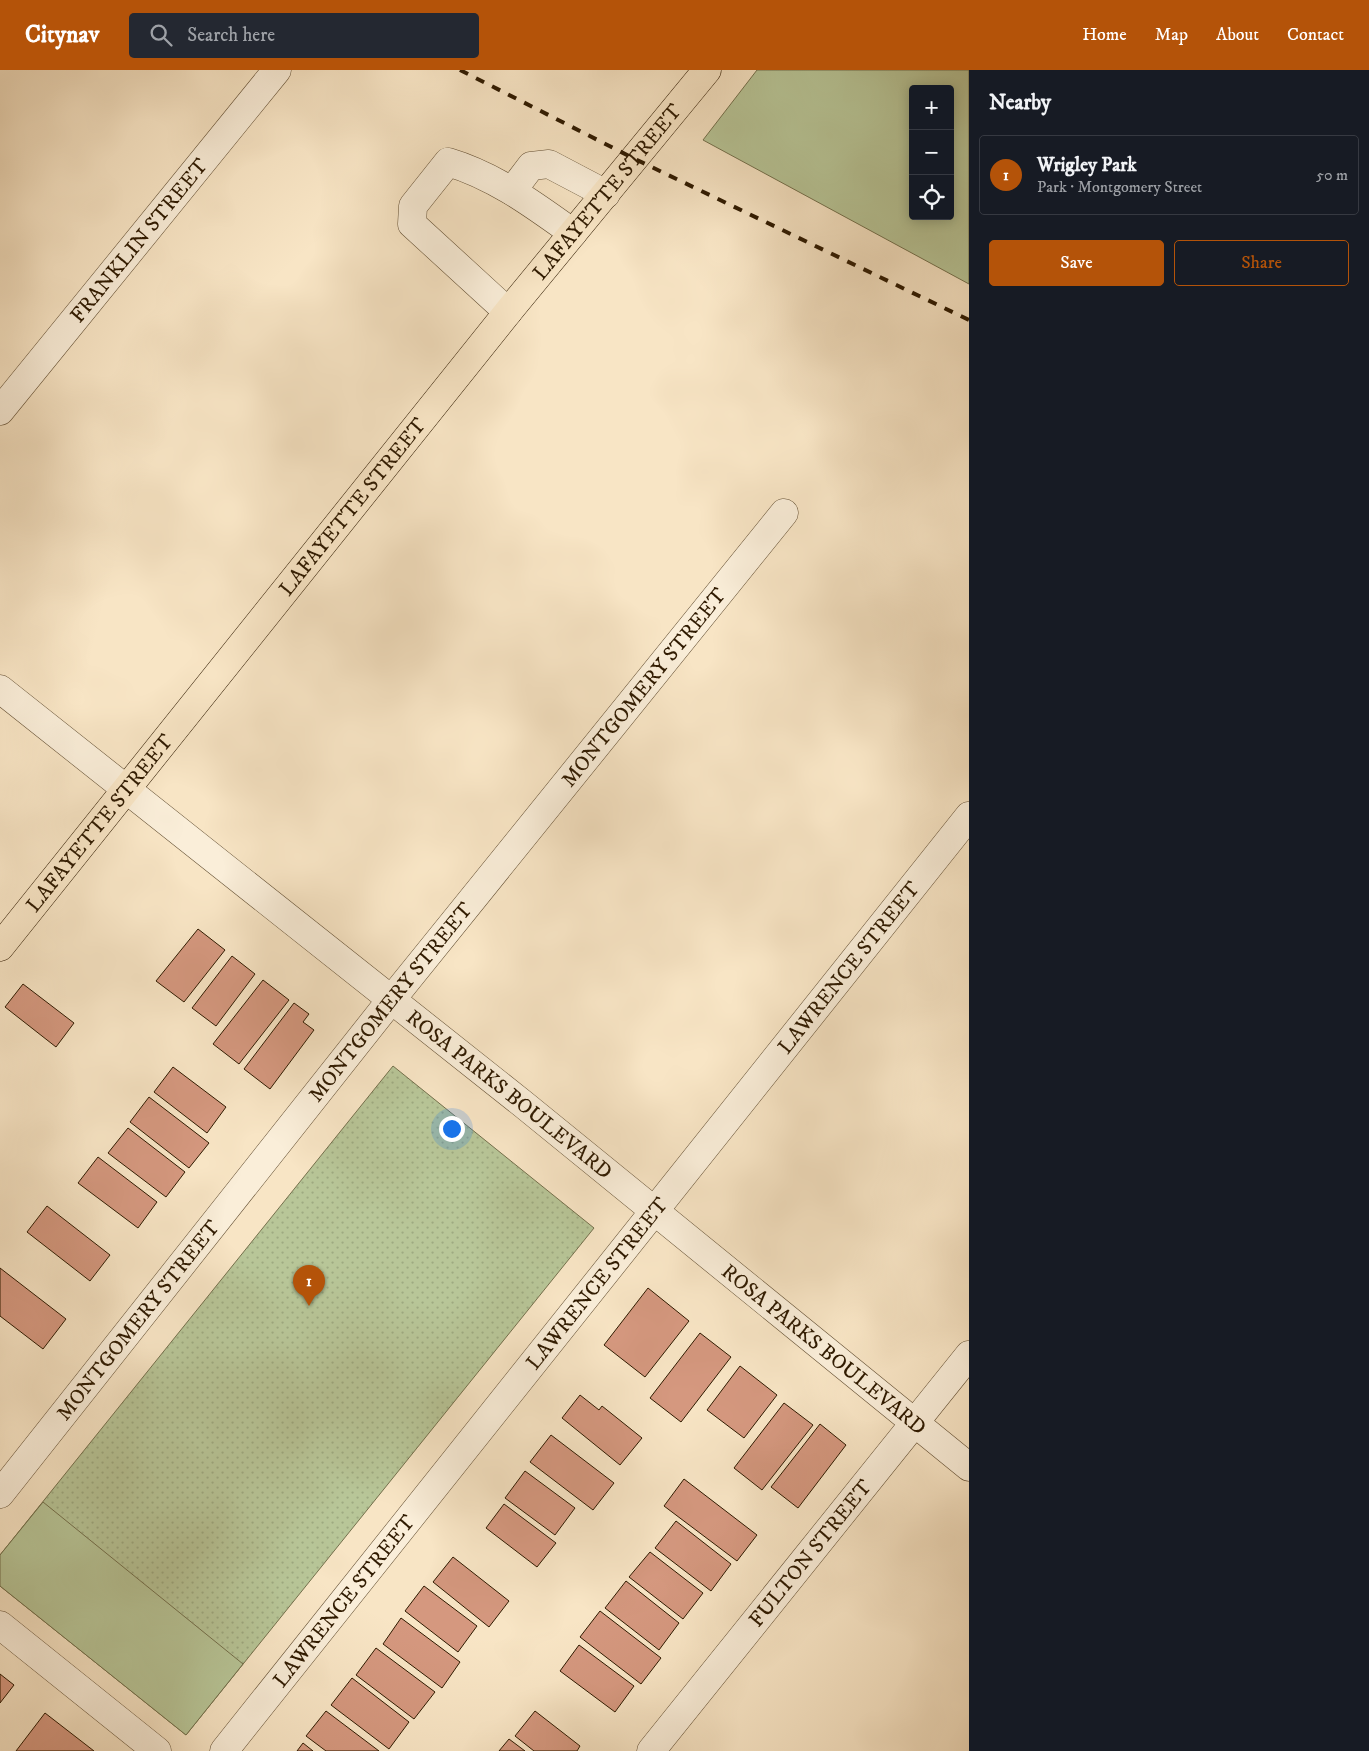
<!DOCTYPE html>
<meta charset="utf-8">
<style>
:root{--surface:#171b24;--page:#242831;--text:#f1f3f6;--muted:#9ea1a6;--line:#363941;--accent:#b45309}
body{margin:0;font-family:"IM FELL DW Pica",serif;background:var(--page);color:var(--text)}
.controls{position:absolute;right:15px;top:15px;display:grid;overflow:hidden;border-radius:5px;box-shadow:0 2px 12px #0003}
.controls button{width:45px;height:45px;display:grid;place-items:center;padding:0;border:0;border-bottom:1px solid var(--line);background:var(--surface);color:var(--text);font:25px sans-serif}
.you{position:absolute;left:451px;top:1058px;width:18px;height:18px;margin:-12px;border:4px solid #fff;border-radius:50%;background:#1a73e8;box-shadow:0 0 0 8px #1a73e833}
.badge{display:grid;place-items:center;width:32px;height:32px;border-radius:50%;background:var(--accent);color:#fff;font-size:16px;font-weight:700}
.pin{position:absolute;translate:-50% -41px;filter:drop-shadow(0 1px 2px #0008)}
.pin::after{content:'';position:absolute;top:26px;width:18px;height:15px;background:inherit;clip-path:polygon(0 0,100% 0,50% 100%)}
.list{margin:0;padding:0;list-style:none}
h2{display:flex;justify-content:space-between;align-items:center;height:65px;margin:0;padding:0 20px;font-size:21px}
h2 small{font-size:16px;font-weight:400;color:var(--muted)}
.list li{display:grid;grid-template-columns:32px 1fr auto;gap:15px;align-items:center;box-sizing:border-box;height:80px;margin:0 10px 10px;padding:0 10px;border:1px solid var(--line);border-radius:5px}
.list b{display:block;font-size:19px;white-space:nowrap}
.list p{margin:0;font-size:16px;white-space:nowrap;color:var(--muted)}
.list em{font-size:16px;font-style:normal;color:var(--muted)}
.actions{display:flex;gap:10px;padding:15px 20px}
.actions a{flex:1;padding:11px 0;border:1px solid var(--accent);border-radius:5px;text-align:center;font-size:18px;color:var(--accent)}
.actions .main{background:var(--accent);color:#fff}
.icon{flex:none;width:28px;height:28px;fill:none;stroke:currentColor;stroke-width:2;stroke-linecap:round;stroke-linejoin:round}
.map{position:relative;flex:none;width:969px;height:1681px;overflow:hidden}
header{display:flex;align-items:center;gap:30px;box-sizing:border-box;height:70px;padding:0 25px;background:var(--accent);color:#fff}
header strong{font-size:24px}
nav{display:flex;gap:28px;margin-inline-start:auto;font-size:18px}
.search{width:350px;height:45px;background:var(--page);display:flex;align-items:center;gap:12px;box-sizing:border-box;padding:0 18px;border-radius:5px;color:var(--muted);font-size:19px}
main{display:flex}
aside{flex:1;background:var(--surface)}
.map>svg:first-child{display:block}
.park{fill:url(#park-dots);stroke:#74704c}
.pitch{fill:#b8c698;stroke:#74704c;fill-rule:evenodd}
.building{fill:#d5987f;stroke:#2f1a00}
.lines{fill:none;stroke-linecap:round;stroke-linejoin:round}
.minor-casing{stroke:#614d31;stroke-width:29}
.major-casing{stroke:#2f1a00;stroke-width:29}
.minor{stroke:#faeed9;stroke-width:28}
.major{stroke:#f8e5c5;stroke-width:28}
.rail{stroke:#2f1a00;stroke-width:4;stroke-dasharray:9 9;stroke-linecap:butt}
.labels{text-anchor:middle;stroke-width:4;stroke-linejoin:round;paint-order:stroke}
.street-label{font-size:21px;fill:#2f1a00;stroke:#faeed9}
</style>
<header>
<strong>Citynav</strong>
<div class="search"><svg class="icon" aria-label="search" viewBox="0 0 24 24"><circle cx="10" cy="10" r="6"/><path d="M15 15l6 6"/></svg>Search here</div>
<nav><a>Home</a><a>Map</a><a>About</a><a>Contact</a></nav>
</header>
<main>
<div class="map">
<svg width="969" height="1681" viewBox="0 0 969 1681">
<defs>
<pattern id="park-dots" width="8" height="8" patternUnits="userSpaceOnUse" patternTransform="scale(1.25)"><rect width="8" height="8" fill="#b8c698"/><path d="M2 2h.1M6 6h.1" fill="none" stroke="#9eaa81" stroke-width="1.8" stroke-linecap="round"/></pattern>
</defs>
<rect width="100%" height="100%" fill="#f8e5c5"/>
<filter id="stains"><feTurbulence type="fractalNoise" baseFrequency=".004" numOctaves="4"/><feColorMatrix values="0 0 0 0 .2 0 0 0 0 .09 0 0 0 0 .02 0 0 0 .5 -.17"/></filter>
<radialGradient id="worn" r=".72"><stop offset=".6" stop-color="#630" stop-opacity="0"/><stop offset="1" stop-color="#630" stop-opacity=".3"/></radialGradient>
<path class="park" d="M393,996l201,162 -408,507 -186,-149v-31z"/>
<path class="pitch" d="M757,0h212v214l-266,-144zM913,19h37v127h-37z
M43,1432l200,162 -57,71 -186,-149v-31z"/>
<path class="building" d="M198,859l27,21 -41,52 -28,-21z
M232,886l23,18 -39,52 -24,-18z
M263,910l26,20 -50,64 -26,-20z
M23,914l51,39 -18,24 -51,-40z
M294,933l15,11 -6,8 11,8 -44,59 -26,-20z
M173,997l53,40 -19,26 -53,-41z
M149,1027l60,46 -20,25 -59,-46z
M128,1058l57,44 -19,25 -58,-44z
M98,1087l59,45 -19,26 -60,-45z
M47,1136l63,49 -20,26 -63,-49z
M0,1198l66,51 -23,30 -43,-33z
M648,1218l41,33 -44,56 -41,-32z
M700,1263l31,24 -50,65 -31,-24z
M740,1296l37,29 -33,43 -37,-28z
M580,1325l19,15 3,-4 40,32 -22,27 -58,-47z
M784,1333l29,22 -51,65 -28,-22z
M820,1354l26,21 -48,63 -27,-21z
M551,1365l63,48 -21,27 -63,-48z
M525,1401l50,37 -20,27 -50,-37z
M684,1409l73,56 -20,26 -73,-55z
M504,1434l52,39 -19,24 -51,-39z
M676,1451l55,43 -20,27 -56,-43z
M650,1482l53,41 -20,26 -54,-42z
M453,1487l56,44 -20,26 -56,-45z
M626,1511l53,42 -20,27 -54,-42z
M424,1516l53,40 -19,26 -53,-41z
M600,1541l61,47 -20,26 -61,-47z
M401,1548l59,44 -18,26 -59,-44z
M579,1575l55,41 -19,26 -55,-41z
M376,1578l59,44 -21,27 -58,-44z
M0,1604l14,11 -14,18z
M352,1608l57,44 -20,27 -58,-44z
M326,1641l53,40h-53l-20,-15z
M535,1641l45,35 -3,5h-43l-19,-15z
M45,1643l49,38h-78z
M509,1669l16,12h-26z
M303,1673l10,8h-16z"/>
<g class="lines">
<defs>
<g id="minor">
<path d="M512,121l19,-25 18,-2 57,30"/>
<path d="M508,242l-96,-88 1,-18 35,-44c47,14 86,43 125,71"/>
<path id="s1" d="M0,341l277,-341"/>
<path id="s2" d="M0,619l523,415 446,363"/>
<path id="s3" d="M0,1424l391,-494 393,-487"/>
<path d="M0,1555l157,126"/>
<path id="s4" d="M224,1681l745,-935"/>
<path id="s5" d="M651,1681l318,-396"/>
</g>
<g id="major">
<path id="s6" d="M0,877l508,-635 199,-242"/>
</g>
</defs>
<use href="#minor" class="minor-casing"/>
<use href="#major" class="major-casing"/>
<use href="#minor" class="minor"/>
<use href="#major" class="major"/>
<path class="rail" d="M460,0l175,89 334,161"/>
</g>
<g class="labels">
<g class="street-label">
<text dy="7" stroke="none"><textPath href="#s6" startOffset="969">LAFAYETTE STREET</textPath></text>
<text dy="7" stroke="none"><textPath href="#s1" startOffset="220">FRANKLIN STREET</textPath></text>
<text dy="7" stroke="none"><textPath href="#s6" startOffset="564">LAFAYETTE STREET</textPath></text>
<text dy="7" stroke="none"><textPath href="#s3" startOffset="1032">MONTGOMERY STREET</textPath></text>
<text dy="7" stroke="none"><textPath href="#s6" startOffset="159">LAFAYETTE STREET</textPath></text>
<text dy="7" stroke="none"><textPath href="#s4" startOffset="1002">LAWRENCE STREET</textPath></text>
<text dy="7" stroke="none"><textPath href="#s3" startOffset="628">MONTGOMERY STREET</textPath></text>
<text dy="7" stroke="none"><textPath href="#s2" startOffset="651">ROSA PARKS BOULEVARD</textPath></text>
<text dy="7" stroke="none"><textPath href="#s4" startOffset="598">LAWRENCE STREET</textPath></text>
<text dy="7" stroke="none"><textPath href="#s3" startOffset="222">MONTGOMERY STREET</textPath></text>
<text dy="7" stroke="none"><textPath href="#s2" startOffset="1056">ROSA PARKS BOULEVARD</textPath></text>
<text dy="7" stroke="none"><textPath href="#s5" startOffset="254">FULTON STREET</textPath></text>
<text dy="7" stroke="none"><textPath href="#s4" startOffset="192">LAWRENCE STREET</textPath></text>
</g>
</g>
<rect width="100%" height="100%" filter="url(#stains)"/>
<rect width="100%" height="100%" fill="url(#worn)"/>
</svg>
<div class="controls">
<button>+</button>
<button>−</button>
<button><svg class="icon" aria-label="locate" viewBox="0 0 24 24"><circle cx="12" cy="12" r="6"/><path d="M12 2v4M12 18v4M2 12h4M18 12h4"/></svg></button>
</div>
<div class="you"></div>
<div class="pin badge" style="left:309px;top:1236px">1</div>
</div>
<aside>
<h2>Nearby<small></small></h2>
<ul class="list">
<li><span class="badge">1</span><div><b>Wrigley Park</b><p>Park · Montgomery Street</p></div><em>50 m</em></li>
</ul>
<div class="actions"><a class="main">Save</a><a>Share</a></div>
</aside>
</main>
